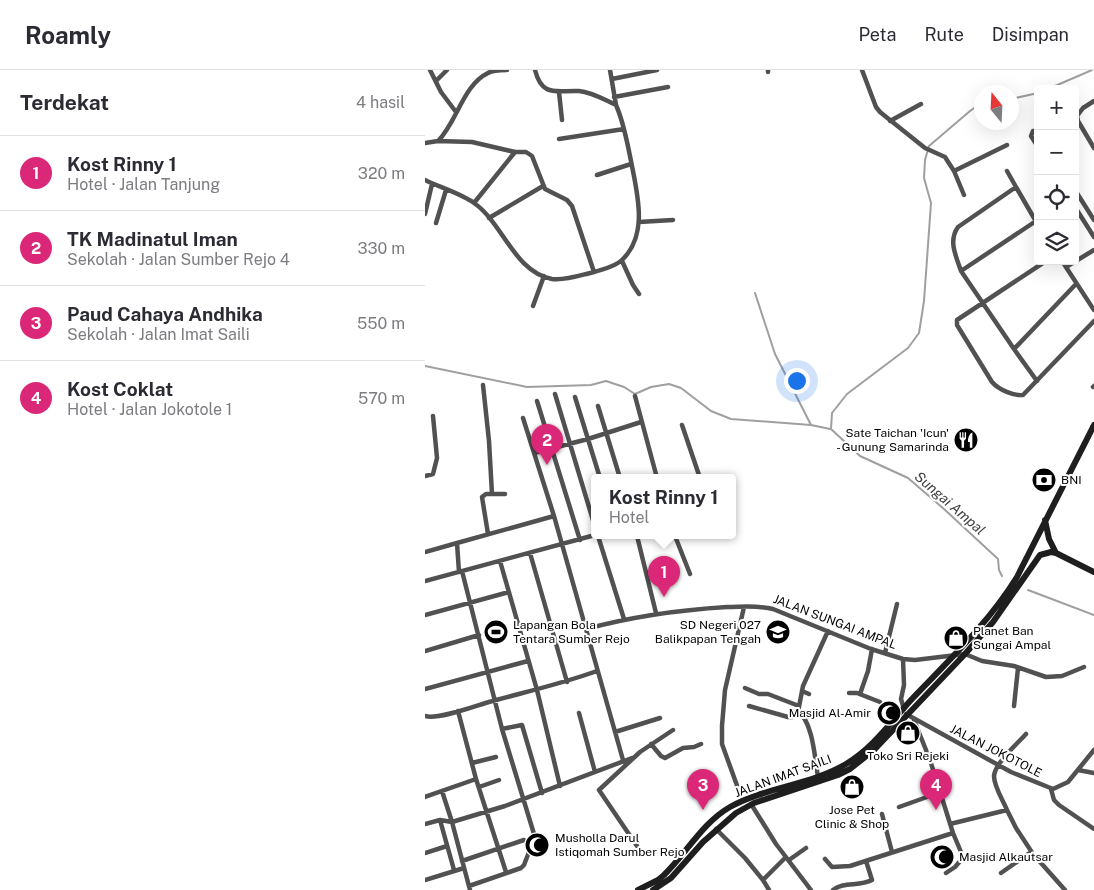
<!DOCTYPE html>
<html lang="id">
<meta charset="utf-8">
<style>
:root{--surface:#fff;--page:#f2f2f3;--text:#2b2b33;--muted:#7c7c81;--line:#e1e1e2;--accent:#db2777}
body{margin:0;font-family:"Public Sans",sans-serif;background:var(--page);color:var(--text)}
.controls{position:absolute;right:15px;top:15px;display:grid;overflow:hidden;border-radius:5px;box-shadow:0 5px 20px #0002}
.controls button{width:45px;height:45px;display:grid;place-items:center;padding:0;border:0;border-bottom:1px solid var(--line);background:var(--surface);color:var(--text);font:25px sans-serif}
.compass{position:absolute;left:549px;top:15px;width:45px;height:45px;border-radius:50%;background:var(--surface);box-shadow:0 5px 20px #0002;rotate:342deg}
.you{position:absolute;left:371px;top:310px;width:18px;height:18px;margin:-12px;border:4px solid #fff;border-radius:50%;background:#1a73e8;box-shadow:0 0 0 8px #1a73e833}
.badge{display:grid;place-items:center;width:32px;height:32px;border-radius:50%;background:var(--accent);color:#fff;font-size:16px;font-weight:700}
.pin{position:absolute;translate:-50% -41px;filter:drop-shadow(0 1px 2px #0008)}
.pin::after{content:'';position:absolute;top:26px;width:18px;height:15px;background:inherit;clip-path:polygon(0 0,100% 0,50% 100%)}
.popup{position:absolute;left:166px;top:404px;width:145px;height:65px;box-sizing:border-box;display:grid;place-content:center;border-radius:5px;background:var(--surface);filter:drop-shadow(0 1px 4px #0005);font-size:16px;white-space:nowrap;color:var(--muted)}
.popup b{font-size:19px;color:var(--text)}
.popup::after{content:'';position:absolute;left:50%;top:100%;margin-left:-10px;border:10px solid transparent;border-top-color:var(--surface)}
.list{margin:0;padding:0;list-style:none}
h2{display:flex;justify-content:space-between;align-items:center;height:65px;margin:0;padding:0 20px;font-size:21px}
h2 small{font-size:16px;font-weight:400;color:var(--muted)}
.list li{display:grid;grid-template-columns:32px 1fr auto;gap:15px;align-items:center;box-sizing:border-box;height:75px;padding:0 20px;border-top:1px solid var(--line)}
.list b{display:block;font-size:19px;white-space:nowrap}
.list p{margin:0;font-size:16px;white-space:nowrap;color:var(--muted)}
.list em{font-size:16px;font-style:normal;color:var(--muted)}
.icon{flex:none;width:28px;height:28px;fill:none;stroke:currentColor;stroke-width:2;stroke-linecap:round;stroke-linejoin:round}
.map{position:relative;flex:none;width:669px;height:820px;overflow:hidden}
header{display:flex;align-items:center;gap:30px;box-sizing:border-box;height:70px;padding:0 25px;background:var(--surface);border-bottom:1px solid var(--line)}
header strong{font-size:24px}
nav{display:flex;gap:28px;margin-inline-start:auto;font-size:18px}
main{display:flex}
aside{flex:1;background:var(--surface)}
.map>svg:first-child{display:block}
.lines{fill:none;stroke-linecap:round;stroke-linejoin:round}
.stream{stroke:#9f9f9f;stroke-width:2}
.minor{stroke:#515151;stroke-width:4.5}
.secondary{stroke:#1e1e1e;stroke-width:6}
.labels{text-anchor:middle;stroke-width:4;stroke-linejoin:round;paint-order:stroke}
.poi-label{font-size:12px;fill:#000;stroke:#fff;text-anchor:start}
.street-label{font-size:12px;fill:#000;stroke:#fff}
.water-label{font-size:14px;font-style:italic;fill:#404040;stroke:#fff}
</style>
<header>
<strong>Roamly</strong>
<nav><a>Peta</a><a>Rute</a><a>Disimpan</a></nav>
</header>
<main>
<aside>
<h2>Terdekat<small>4 hasil</small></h2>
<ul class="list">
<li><span class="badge">1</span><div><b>Kost Rinny 1</b><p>Hotel · Jalan Tanjung</p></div><em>320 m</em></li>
<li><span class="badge">2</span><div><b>TK Madinatul Iman</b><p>Sekolah · Jalan Sumber Rejo 4</p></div><em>330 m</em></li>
<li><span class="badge">3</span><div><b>Paud Cahaya Andhika</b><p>Sekolah · Jalan Imat Saili</p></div><em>550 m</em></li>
<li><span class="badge">4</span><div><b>Kost Coklat</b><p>Hotel · Jalan Jokotole 1</p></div><em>570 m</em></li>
</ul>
</aside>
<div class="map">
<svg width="669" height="820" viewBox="0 0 669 820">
<rect width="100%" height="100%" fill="#fff"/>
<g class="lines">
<path class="stream" d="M623,19l44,-19
M586,29l27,-6
M556,33l-11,8 -41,35 -4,14 -1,18 7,25 -7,98 -5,32 -11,15 -61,46 -15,19 -1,16 29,27 48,22 36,31 54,50 1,11 3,6
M330,223l20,61 36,71
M0,296l102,21 64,-2 15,-4 18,6 11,7 16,-7 18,-3 12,4 30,23 20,8 80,6 19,4
M603,520l66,25"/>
<path class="minor" d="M5,0l11,22 15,20
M185,0l6,35
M437,0l14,37 4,5 45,36 20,9 9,14 10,24
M343,2v-2
M187,9l45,-9
M11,11l11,-11
M134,22l3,28
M189,27l54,-10
M669,31l-11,7 -6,8 1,5 16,27
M465,51l31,-17
M613,61h-5l-2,5 7,11
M134,69l65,-10
M13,71c19,-19 25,-56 50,-68 5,-3 13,-3 19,-3
M0,73l13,-2 34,1 43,10h11l6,4 13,33 22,11 5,6 22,66c9,-3 21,-5 28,-12 27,-26 15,-67 9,-99 -4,-19 -7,-38 -15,-56 -11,-5 -24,-13 -37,-14 -22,-1 -37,7 -44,-21
M529,101l53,-26
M582,101l9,16
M172,105l34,-11
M0,110c14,7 37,14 49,23 29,20 40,69 78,76 13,2 29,-4 42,-7
M650,120l19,30
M49,133l41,-51
M650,137l19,30
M0,144l7,-30
M64,148l54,-32
M611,151l-75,50 53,78 23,32
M214,152l34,-2
M11,153l10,-33
M197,191l11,24 6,9
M621,191l-89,59v5l35,57c7,8 22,14 31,13l71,-74
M637,191l32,49
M641,197l28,-17
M536,201c-5,-15 -13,-30 -3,-44l58,-40 22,38
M108,236l11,-30
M589,279l62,-65
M58,315l6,56 3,53
M668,317l1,-1
M130,324l40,133
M210,326l22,82
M150,327l25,81
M112,331l43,139
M173,336l22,72
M98,348l31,98 69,244
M257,355l18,53
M109,383l54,-14 53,-17
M0,406l8,-2 4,-16 -4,-42
M63,464l-6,-37 4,-3h19
M173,466l26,83
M212,466l19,77
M250,466l15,38
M0,482l32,-9
M105,483l37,129
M75,491l37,129 23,96
M37,501l40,158 32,105
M34,502l-2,-29 97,-27
M0,511l170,-46
M0,545l84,-23
M161,559c48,-13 92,-19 141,-22 15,0 30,-2 46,2l98,40 32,10 12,1 50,-6 17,7 32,5 32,11 16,-1 22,-9
M0,581l54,-16
M460,583l12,-49
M478,589l1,26 -3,14 3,10
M320,618l14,6h9l31,12
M0,619l103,-28
M377,621l7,3
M424,623h8l23,9
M435,624l8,-23 4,-22
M324,636l39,11h4l6,-5
M589,636l4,-38
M33,641l18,68 30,93
M373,642l5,-26 25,-55
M373,642c15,9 17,48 20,65
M154,643l16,59
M481,644l105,58 42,17 15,-7 26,-32
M0,646c13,4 50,-10 64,-14 36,-10 72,-18 108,-31
M77,659l20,-4 20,68
M190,662l45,-14
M226,674l10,12 4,2 18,-10 11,-1 7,-3
M47,693l24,-6
M653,700l16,3
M54,717l20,-7
M626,719l3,11 5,5 35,24
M17,721l10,31
M314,721l-17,-47v-18l3,-36 19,-83
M0,727l51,-18
M326,734l25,40 35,46
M474,737l42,-15
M582,740c-4,-10 -13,-23 -13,-34 1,-13 23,-32 32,-42
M457,744l10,38
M15,750l14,50
M0,754l15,-4 12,2
M525,754l57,-14 9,18 17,26 32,36
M291,759l29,29 18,22 23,-23
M212,776l-38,-56 41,-38 33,-22
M0,783l22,-7
M400,789l7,8 18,-1 103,-33 -23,-73 -16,-40
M364,790l17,-12
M37,791l62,-21
M521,803l9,-6 6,-7v-8l-8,-19
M576,803l30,-21
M0,810l39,-12
M338,810l6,10
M44,816l52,-18 3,-3 5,-13
M45,820l-18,-68 53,-16 127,-48
M408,820c11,-9 26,-3 39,-10l-6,-19"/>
<path class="secondary" d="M620,450l4,19 7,14
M213,820l20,-10 6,-5c22,-21 38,-52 66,-68 36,-20 81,-22 116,-43 26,-15 45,-42 65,-64 37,-39 77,-76 106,-123l77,-152
M228,820l18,-12 32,-36 33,-29 18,-10 84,-28 12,-6 24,-19 91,-96 28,-32 47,-67 11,-3 5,1 38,19"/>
</g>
<defs>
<symbol id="restaurant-disc" viewBox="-11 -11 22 22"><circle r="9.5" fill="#000" stroke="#fff"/><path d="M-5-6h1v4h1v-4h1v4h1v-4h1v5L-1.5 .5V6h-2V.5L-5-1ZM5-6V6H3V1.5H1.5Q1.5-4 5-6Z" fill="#fff"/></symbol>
<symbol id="bank-disc" viewBox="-11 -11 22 22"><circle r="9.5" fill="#000" stroke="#fff"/><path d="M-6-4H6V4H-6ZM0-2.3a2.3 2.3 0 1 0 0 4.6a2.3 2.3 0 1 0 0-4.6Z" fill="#fff"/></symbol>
<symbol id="stadium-disc" viewBox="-11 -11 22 22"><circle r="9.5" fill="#000" stroke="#fff"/><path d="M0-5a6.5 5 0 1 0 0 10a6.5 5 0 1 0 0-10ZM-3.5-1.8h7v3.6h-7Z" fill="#fff"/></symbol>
<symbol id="school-disc" viewBox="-11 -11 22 22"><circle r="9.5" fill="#000" stroke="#fff"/><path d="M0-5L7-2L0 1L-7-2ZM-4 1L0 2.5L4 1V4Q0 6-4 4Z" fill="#fff"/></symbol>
<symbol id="shop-disc" viewBox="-11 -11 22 22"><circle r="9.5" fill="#000" stroke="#fff"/><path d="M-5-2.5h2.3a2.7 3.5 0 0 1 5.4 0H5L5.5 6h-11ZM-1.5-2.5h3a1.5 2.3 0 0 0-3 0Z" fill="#fff"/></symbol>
<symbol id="mosque-disc" viewBox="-11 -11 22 22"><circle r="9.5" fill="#000" stroke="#fff"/><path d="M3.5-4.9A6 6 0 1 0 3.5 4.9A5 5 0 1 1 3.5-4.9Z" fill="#fff"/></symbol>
</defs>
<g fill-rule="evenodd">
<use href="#restaurant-disc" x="527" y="356" width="28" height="28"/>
<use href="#bank-disc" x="605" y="396" width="28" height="28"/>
<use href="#stadium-disc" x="57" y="548" width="28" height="28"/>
<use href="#school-disc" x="339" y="548" width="28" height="28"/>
<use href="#shop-disc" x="517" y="554" width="28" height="28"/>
<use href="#mosque-disc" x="450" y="629" width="28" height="28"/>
<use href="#shop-disc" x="469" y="649" width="28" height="28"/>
<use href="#shop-disc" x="413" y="703" width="28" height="28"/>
<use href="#mosque-disc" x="98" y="761" width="28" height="28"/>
<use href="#mosque-disc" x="503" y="773" width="28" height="28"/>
</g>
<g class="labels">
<g class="poi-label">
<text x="524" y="367" text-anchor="end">Sate Taichan 'Icun'<tspan x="524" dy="14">- Gunung Samarinda</tspan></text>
<text x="636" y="414">BNI</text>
<text x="88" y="559">Lapangan Bola<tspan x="88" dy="14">Tentara Sumber Rejo</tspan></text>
<text x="336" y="559" text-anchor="end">SD Negeri 027<tspan x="336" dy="14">Balikpapan Tengah</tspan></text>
<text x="548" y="565">Planet Ban<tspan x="548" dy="14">Sungai Ampal</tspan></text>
<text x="446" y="647" text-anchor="end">Masjid Al-Amir</text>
<text x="483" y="690" text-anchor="middle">Toko Sri Rejeki</text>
<text x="427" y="744" text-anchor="middle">Jose Pet<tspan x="427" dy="14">Clinic &amp; Shop</tspan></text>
<text x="130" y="772">Musholla Darul<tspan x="130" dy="14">Istiqomah Sumber Rejo</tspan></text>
<text x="534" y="791">Masjid Alkautsar</text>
</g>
<g class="street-label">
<text transform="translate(410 552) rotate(21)" y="4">JALAN SUNGAI AMPAL</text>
<text transform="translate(571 681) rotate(27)" y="4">JALAN JOKOTOLE</text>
<text transform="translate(358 706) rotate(-20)" y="4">JALAN IMAT SAILI</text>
</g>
<g class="water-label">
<text transform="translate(525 433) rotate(41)" y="5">Sungai Ampal</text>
</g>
</g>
</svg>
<div class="controls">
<button>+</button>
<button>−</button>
<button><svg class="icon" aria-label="locate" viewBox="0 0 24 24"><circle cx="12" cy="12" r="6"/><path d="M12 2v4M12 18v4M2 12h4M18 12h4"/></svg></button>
<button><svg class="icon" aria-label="layers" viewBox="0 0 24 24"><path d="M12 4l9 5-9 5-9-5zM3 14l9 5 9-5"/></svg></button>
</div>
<svg class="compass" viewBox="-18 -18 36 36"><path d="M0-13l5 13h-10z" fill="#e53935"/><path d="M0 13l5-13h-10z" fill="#7c7c81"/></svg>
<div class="you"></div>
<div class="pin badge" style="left:239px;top:527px">1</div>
<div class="popup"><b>Kost Rinny 1</b>Hotel</div>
<div class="pin badge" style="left:122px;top:395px">2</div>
<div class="pin badge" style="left:278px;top:740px">3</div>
<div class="pin badge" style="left:511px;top:740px">4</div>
</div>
</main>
